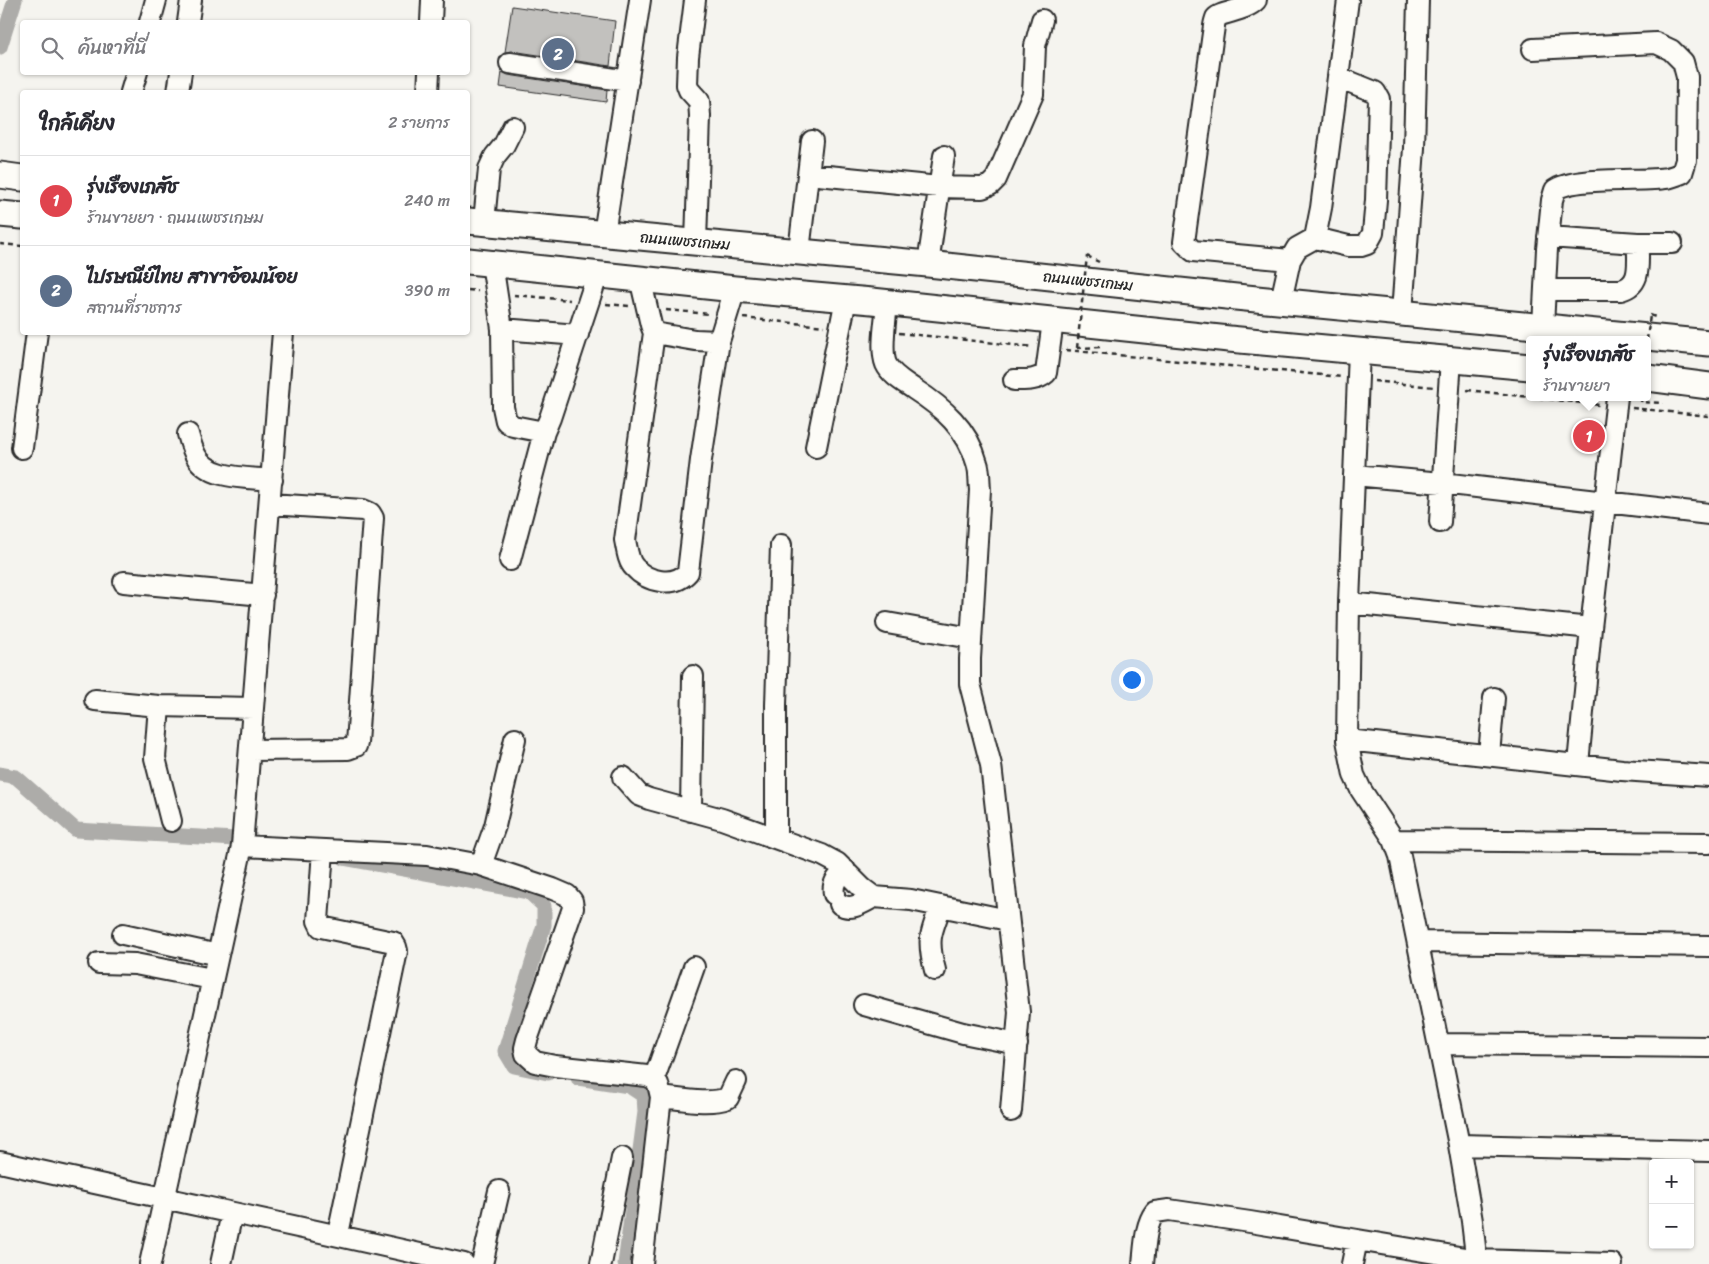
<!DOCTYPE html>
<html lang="th">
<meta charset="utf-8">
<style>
:root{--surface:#fff;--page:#f7f7f7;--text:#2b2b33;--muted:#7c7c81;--line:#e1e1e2;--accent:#2563eb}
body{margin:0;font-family:Sriracha,"Playpen Sans Thai",sans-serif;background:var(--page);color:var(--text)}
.controls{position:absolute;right:15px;bottom:15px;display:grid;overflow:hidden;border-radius:5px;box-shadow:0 1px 4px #0004}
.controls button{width:45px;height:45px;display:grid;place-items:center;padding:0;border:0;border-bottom:1px solid var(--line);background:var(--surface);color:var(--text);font:25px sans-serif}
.you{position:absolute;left:1131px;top:679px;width:18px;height:18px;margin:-12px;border:4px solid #fff;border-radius:50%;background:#1a73e8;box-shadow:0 0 0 8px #1a73e833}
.badge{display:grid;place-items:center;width:32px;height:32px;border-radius:50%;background:var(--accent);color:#fff;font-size:16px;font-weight:700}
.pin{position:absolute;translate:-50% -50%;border:2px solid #fff;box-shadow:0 1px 5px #0006}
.popup{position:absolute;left:1526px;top:336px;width:125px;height:65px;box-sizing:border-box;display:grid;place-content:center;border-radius:5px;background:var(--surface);filter:drop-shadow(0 1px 4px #0005);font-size:16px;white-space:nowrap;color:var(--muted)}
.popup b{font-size:19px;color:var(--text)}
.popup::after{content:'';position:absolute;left:50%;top:100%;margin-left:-10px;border:10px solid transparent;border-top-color:var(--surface)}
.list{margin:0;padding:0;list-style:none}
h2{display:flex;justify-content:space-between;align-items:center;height:65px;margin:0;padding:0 20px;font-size:21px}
h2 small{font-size:16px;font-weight:400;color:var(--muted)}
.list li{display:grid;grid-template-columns:32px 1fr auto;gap:15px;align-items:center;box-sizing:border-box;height:90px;padding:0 20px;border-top:1px solid var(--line)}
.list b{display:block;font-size:19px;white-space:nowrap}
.list p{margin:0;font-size:16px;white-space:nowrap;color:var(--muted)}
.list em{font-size:16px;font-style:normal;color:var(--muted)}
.icon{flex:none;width:28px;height:28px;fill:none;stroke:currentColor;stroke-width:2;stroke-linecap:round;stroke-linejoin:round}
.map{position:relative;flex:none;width:1709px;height:1264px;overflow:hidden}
.search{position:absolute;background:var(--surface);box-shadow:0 1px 4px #0004;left:20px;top:20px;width:450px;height:55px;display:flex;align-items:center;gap:12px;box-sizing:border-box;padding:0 18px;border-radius:5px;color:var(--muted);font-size:19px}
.panel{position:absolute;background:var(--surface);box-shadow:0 1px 4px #0004;left:20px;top:90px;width:450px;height:245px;border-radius:5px}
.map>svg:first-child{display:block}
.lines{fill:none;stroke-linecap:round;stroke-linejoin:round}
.canal{stroke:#adaca9;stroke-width:15}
.building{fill:#c2c1be;stroke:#2b2b2b}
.minor-casing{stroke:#2b2b2b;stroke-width:24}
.major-casing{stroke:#2b2b2b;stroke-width:29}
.path{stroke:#2b2b2b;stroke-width:2.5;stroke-dasharray:5 4;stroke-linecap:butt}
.minor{stroke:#fdfcf7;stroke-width:20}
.major{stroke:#fdfcf7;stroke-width:25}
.path-bridge{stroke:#2b2b2b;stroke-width:2.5;stroke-dasharray:5 4;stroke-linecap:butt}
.labels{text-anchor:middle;stroke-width:4;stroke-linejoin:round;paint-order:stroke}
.street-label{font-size:15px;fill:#2b2b2b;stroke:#fdfcf7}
</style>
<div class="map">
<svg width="1709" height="1264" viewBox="0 0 1709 1264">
<rect width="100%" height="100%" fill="#f5f4ef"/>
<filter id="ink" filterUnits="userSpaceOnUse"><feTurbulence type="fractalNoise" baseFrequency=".02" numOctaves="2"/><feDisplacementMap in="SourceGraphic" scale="10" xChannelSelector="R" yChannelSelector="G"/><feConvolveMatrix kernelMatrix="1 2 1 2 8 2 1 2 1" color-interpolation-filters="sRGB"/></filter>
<g filter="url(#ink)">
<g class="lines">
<path class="canal" d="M0,47l15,-47
M0,774l16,3 60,53 177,10
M344,858l185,34 15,14v19l-39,126 9,15 34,7
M578,1078l51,8 15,10 1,16 -20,152"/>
</g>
<path class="building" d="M512,6l103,15 -5,45 -98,-15 -7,1z
M502,72l6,3 99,15 -1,12 -106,-15z"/>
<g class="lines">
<defs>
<path id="minor" d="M695,0l-7,57 -1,28 2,5 10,11 1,15 -4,126
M1256,0c-10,11 -35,12 -40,18 -1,3 -2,6 -2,8l-30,216 9,9 97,9
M150,22l6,-22
M188,22l3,-22
M431,22l1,-22
M1533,49l123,-6 15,7 12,12 4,15 -1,83 -4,13c-5,2 -10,4 -15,5 -24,4 -94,-2 -112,12l-3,10 -5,49 -4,77
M510,63l118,18
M131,92l6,-20
M178,92l3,-20
M428,92l1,-20
M808,174l131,13 43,1 8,-3 6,-6 37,-85 2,-48 7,-26
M484,222l5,-53 6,-13 9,-11 9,-18
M604,234l36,-234
M1548,237l90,6h34
M1315,238l33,8h13l6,-2 6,-11 3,-33 3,-101 -4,-7 -37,-15
M799,251l13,-110
M492,263l10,66 1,78 3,14 7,5 31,6 6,-14 48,-145
M928,264l16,-108
M640,278l11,47 3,8 41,7 24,1 16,-52
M1545,290h76c22,-6 16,-28 17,-47
M1281,301l9,-41 7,-12 18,-10 6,-30 27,-208
M887,303c-1,16 -7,46 -1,61 5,11 18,18 28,25 28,18 54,40 63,74 3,8 2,18 3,27l-10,169v25l21,81 28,247 -8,99
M1402,313l12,-165 4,-148
M502,329l76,6
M654,333l-29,207c2,9 3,21 9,27 13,15 40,21 54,5l13,-112 18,-119
M1359,351l-10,252 -2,137 7,35 7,15 33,50 6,16 59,289 13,76 5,43
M1014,380c11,0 23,1 32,-7l7,-52
M188,434c2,7 4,15 8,22 13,24 52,21 76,24
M816,447l30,-148
M22,448l15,-116
M1354,475l88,8 267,31
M1440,522l11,-163
M510,560l34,-128
M124,582l139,13
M1349,603l242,25
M887,623l84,15
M95,700l64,6 94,2
M159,706l-4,52 16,63
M1347,740l275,30 87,6
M250,750l98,-1 8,-3 1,-3 16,-225 -3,-5 -7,-3 -93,-6
M1489,755l5,-57
M1578,764l13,-136 26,-231
M623,777l16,18 10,4 73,20 100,36 15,8 25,25 12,9 37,3 97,20
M691,811l2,-135
M776,838v-133l5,-160
M1394,840l315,3
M242,846l185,9 54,10 72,24 14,6 5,6 1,7 -46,132 -2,8 1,6 9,8 20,4 92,10 7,3 4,5 3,13 -19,167
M323,850l-5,71 3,6 72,15 3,5 1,4 -59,283
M481,865l14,-39 20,-87
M834,894c-2,-11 3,-16 11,-24
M840,904c11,8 24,-2 34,-7
M123,934l95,21
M1419,942l290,4
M99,963l36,1 77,15
M935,970c-8,-29 -5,-36 6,-64
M864,1005l99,28 54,11
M1439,1044l270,3
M654,1079l40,-112
M661,1097c21,2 47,8 67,1l8,-17
M1459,1145l250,6
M0,1162c154,35 309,66 464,102
M150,1264l92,-418 41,-514
M221,1264l11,-51
M482,1264l17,-73
M601,1264l21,-106
M1143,1264c2,-17 2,-39 12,-52l14,-2 81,12 227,38 135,4
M1352,1264l5,-24"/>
<path id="major" d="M0,175l22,3
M0,214l22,2
M468,221l460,43 308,33 473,46
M468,261l267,28 137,12 357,38 301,28
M1648,378l61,8"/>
</defs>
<use href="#minor" class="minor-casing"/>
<use href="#major" class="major-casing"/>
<path class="path" d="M0,244l22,2
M1087,256l12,6
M468,290l10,1
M514,295l56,5
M606,304l24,2
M666,310l44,4
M1650,315l8,3
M743,318l81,8
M899,333l134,14
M1077,348l26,-1
M1066,350l276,27
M1374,381l60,6
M1467,390l63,7
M1531,397l68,8
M1642,397l-1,5 22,1
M1632,408l77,8"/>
<use href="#minor" class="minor"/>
<use href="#major" class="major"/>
<path class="path-bridge" d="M1647,340l3,-25
M1077,348l10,-92"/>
</g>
</g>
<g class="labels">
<g class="street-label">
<text transform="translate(685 241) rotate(5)" y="5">ถนนเพชรเกษม</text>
<text transform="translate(1088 281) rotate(6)" y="5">ถนนเพชรเกษม</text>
</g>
</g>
</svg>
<div class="controls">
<button>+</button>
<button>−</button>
</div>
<div class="you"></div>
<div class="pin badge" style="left:1589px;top:436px;background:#e0444e">1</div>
<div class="popup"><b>รุ่งเรืองเภสัช</b>ร้านขายยา</div>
<div class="pin badge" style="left:558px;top:54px;background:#5c6f8a">2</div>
<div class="search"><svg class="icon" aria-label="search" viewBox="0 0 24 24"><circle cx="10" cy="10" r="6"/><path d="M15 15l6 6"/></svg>ค้นหาที่นี่</div>
<section class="panel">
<h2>ใกล้เคียง<small>2 รายการ</small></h2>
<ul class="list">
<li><span class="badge" style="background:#e0444e">1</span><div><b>รุ่งเรืองเภสัช</b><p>ร้านขายยา · ถนนเพชรเกษม</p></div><em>240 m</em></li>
<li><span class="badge" style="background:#5c6f8a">2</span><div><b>ไปรษณีย์ไทย สาขาอ้อมน้อย</b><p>สถานที่ราชการ</p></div><em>390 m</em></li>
</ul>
</section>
</div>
